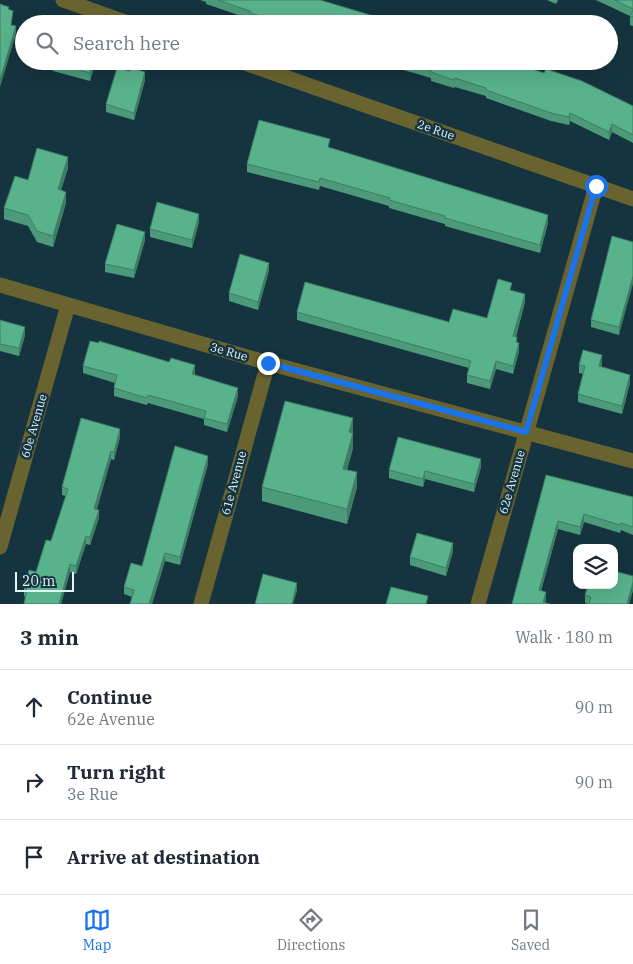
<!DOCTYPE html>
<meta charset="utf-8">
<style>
:root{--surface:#fff;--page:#f2f2f3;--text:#1f2937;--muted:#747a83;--line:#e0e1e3;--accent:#1a73e8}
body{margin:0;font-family:"IBM Plex Serif",serif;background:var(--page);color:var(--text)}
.controls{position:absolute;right:15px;bottom:15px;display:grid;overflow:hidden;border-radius:10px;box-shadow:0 5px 20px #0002}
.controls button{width:45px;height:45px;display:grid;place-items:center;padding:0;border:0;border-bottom:1px solid var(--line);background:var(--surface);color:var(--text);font:25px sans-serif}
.scale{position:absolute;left:15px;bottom:12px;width:59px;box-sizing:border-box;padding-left:5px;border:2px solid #e3f5fc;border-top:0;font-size:14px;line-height:18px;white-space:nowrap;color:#e3f5fc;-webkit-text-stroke:4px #15343f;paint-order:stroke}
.stop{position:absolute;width:15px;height:15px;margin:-11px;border:4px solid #1a73e8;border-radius:50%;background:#fff}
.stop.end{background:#1a73e8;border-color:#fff;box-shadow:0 1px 5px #0008}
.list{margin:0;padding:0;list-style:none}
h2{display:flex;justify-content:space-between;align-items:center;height:65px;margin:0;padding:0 20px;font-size:21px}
h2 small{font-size:16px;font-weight:400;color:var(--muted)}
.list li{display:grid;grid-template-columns:32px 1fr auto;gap:15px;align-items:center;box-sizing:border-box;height:75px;padding:0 20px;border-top:1px solid var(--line)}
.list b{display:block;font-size:19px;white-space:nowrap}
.list p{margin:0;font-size:16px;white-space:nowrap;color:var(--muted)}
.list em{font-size:16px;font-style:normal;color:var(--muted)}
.icon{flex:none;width:28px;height:28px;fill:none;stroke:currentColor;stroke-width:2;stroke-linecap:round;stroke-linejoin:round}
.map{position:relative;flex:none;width:633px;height:604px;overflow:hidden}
.search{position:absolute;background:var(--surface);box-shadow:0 5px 20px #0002;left:15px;right:15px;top:15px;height:55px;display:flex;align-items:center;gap:12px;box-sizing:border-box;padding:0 18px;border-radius:28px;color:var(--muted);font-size:19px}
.sheet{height:290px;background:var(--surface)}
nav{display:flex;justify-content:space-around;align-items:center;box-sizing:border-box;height:70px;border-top:1px solid var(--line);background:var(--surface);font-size:14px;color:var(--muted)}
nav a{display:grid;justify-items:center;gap:2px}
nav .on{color:var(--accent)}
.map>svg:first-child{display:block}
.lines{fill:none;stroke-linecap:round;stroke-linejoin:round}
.minor{stroke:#69642f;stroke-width:15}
.wall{fill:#4c9a79}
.shaded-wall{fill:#3e7d63}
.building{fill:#58b38d;stroke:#3e7d63}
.route{stroke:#1a73e8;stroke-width:6}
.labels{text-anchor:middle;stroke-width:5;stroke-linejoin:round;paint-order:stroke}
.street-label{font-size:12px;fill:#e3f5fc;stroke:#15343f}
</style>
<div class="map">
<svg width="633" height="604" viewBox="0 0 633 604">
<rect width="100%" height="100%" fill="#15343f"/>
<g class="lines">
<path class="minor" d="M63,0l68,24
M239,61l394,138
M0,285l268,78 365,98
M0,547l68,-242
M201,604l67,-241
M478,604l118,-418"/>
</g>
<path class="wall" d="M200,0h120l76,24h-136l-10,-3v-2l-44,-15v-2z
M547,0h11l-2,4z
M596,0h37v26l-3,-1v-9z
M96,61l-6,20 -37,-10v-8z
M376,61h132l125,45v37l-21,-11 -3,8 -39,-19 -1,4 -18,-4 -65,-23v-2l-31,-9 -1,1 -23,-7v-3l-55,-16z
M145,80l-11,40 -28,-8v-8z
M247,164l301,59 -8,30 -95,-27v-2l-56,-16v-2l-69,-20 -1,4 -72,-18z
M68,168l-7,22 5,13 -13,44 -16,-5 -9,-16 -24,-7v-11l24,-28z
M199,222l-7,26 -42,-11v-8z
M145,240l-11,38 -29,-6v-8z
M633,242l-14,93 -28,-8v-7z
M269,270l-11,40 -29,-9v-8z
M512,291l13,11 -9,35 3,14 -6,23 -17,-5 -6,20 -23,-6v-8l2,-7 -172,-48v-8l152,10 38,-4z
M0,320l25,15 -6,21 -19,-5z
M602,363l-1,4 29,16 -8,31 -44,-12v-8l5,-20 -4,-1v-8z
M83,366l112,7 -1,2 44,21 -11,36 -23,-7v-6l-56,-16 -1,2 -33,-9v-8l1,-5 -32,-10z
M353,418v30l-6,22 10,17 -10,37 -85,-23v-14z
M120,437l-6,23 -3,-1 -14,50 2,9 -9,27 -4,-1 -10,30 -6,-2 -9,32h-37l1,-7 -1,-1v-8l12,-16 15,-31 15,-45 -4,-1v-8z
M208,464l-28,101 -15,-4 -13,43h-22l2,-7 -8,-3v-7l18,-21z
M481,467l-7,25 -49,-13 -2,8 -34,-9v-8z
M546,475l87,22v38l-12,-5 -1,3 -36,-11 -4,13 -22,-6 -17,62 5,9 -34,4z
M453,551l-7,25 -36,-11v-8z
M633,576v14l-4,14h-41l-3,-1v-8z"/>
<path class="shaded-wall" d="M16,26v8l-16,53v-7z
M93,61h3l-6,20v-8z
M145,72v8l-11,40v-7z
M570,113v8l-1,4v-8z
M612,124v8l-3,8v-8z
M68,157v11l-10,32v-11z
M66,192v11l-13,44v-11z
M199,214v8l-7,26v-8z
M548,215v8l-8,30v-8z
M145,232v8l-11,38v-8z
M269,263v7l-11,40v-8z
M633,276v8l-14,51v-8z
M525,294v8l-12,42v-8z
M25,327v8l-6,21v-8z
M519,343v8l-6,23v-8z
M602,355v8l-3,11v-8z
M496,361v8l-6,20v-8z
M195,365v8l-3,9v-8z
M630,375v8l-8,31v-8z
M238,388v8l-11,36v-8z
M353,418v15l-4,14v-15z
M120,429v8l-6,23v-8z
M353,433v15l-10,35v-14z
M111,451v8l-17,58v-8z
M208,456v8l-28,101v-8z
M481,459v8l-7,25v-8z
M425,471v8l-2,8v-8z
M357,472v15l-10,37v-15z
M99,510v8l-9,27v-8z
M584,514v8l-4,13v-8z
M558,521v8l-19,69v-8z
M86,536v8l-10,30v-8z
M453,543v8l-7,25v-8z
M165,553v8l-13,43h-3z
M70,564v8l-9,32h-2z
M633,582v8l-4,14h-2z
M297,583v8l-4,13h-1z
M546,592v8l-2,4 -1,-2z"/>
<path class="building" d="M218,0h102l47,14 29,10h-108l-38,-11v-2z
M615,0h18v9z
M0,4l9,3 -1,2 5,2 -2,14 5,1 -16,54z
M633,10v7l-3,-1z
M53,61h40l-3,12 -37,-10z
M401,61h107l36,12 2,-4 36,12 51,25v29l-21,-11 -3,8 -39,-19 -1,4 -18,-4 -65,-23v-2l-31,-10 -1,2 -23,-8v-2z
M117,68l13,3 1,-3 14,4 -11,41 -28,-9z
M259,120l71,19 -2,8 220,68 -8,30 -95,-27v-2l-56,-16 1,-2 -70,-20 -1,4 -72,-18z
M37,148l31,9 -10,32 8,3 -13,44 -16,-5 -9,-16 -24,-7 11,-32 13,4z
M157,202l42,12 -7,26 -42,-11z
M117,224l28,8 -11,38 -29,-6z
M612,236l21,6v34l-14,51 -28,-7z
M240,254l29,9 -11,39 -29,-9z
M498,279l14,4 -2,7 15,4 -12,42 4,1 -1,5 3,1 -6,23 -17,-5 -6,20 -23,-6 4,-14 -174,-49 8,-30 144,40 4,-13 34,9z
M0,320l25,7 -6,21 -19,-4z
M90,341l9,2v-2l70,21 2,-4 24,7 -3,9 46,14 -11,36 -23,-6 2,-7 -58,-16 -1,3 -33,-10 3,-13 -34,-9z
M583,350l19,5 -3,11 31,9 -8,31 -44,-12 7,-28 -6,-1z
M285,401l68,17 -4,14 4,1 -10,36 14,3 -10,37 -85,-22z
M81,418l39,11 -6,23 -3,-1 -17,58 5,1 -9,27 -4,-1 -10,30 -6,-2 -11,40h-35l3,-15 -3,-1 5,-18 7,2 10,-32 5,1 17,-52 -6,-2z
M398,437l83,22 -7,25 -49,-13 -2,8 -34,-9z
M175,446l33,10 -28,101 -15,-4 -16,51h-19l4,-14 -10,-3 7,-24 11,3z
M546,475l87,22v30l-12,-4 -1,2 -36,-11 -4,13 -22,-6 -19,69 7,2 -3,10 7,2h-38z
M417,533l36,10 -7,25 -36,-11z
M614,571l19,5v6l-6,22h-38l2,-7 -6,-2 3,-10h26z
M263,574l34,9 -5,21h-37z
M391,587l37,9 -2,8h-40z"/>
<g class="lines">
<path class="route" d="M268,363l258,69 70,-246"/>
</g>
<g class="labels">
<g class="street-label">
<text transform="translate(436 130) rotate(19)" y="4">2e Rue</text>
<text transform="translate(229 352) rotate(16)" y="4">3e Rue</text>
<text transform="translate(34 426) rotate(-74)" y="4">60e Avenue</text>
<text transform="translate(512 482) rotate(-74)" y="4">62e Avenue</text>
<text transform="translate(234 483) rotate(-75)" y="4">61e Avenue</text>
</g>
</g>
</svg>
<div class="controls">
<button><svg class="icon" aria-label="layers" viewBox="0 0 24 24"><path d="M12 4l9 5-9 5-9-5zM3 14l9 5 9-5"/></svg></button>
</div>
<div class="scale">20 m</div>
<div class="stop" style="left:596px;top:186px"></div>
<div class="stop end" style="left:268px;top:363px"></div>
<div class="search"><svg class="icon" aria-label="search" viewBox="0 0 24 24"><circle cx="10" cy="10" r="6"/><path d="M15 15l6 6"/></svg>Search here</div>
</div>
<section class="sheet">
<h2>3 min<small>Walk · 180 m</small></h2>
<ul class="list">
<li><svg class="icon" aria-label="ahead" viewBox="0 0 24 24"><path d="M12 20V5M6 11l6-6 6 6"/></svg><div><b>Continue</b><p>62e Avenue</p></div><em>90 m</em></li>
<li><svg class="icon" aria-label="right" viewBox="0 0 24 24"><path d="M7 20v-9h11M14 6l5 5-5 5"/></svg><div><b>Turn right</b><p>3e Rue</p></div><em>90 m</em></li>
<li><svg class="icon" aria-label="arrive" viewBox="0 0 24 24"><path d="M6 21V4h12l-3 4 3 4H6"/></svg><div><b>Arrive at destination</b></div></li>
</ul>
</section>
<nav>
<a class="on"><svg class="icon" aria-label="map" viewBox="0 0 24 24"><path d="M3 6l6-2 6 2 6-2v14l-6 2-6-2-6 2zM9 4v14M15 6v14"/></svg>Map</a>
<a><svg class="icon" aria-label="directions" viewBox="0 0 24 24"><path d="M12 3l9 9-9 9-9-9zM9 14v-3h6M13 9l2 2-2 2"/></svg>Directions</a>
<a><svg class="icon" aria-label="saved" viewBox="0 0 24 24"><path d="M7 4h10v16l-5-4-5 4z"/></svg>Saved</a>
</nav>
